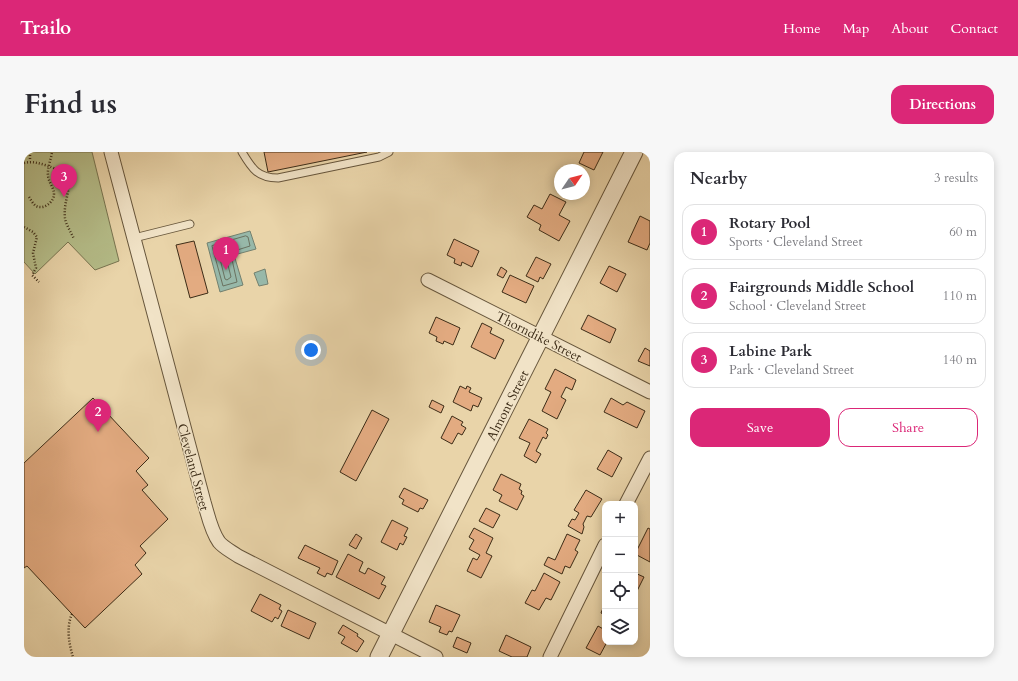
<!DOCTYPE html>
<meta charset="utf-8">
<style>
:root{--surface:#fff;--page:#f7f7f7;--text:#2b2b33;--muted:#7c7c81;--line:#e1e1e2;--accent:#db2777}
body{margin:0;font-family:Cardo,serif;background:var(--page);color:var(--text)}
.controls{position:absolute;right:12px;bottom:12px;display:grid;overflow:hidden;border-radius:8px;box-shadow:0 2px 10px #0003}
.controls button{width:36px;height:36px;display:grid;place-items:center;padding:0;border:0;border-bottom:1px solid var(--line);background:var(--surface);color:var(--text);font:20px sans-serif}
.compass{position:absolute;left:530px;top:12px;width:36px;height:36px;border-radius:50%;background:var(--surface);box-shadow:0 2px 10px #0003;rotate:55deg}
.you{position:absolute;left:287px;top:198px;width:14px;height:14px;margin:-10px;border:3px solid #fff;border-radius:50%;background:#1a73e8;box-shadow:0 0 0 6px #1a73e833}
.badge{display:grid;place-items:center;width:26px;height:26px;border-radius:50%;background:var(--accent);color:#fff;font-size:13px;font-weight:700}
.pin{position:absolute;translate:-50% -33px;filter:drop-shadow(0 1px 2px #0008)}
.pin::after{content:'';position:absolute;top:21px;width:14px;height:12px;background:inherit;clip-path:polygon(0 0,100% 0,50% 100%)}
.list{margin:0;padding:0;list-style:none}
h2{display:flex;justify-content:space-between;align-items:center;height:52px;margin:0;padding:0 16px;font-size:17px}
h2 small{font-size:13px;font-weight:400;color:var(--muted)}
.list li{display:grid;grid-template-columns:26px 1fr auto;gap:12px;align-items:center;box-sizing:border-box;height:56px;margin:0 8px 8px;padding:0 8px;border:1px solid var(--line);border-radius:12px}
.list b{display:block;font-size:15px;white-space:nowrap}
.list p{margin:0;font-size:13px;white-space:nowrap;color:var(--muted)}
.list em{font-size:13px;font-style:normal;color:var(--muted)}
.actions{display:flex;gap:8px;padding:12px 16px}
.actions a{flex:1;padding:9px 0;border:1px solid var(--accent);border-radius:12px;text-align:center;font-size:14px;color:var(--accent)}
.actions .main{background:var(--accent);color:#fff}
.icon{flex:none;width:22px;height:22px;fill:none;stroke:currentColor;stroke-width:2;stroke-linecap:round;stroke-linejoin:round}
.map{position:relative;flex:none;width:626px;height:505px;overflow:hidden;border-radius:12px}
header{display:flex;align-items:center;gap:24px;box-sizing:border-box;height:56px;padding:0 20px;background:var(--accent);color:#fff}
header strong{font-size:19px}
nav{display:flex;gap:22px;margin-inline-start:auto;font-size:14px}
.intro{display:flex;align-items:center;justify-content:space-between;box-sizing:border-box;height:96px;padding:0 24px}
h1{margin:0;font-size:28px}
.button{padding:10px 18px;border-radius:12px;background:var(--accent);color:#fff;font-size:14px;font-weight:700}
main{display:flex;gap:24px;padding:0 24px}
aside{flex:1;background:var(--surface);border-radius:12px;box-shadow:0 2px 10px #0003}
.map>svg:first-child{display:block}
.green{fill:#b5bd89;stroke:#787450}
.water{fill:#97b8a9;stroke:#73806f}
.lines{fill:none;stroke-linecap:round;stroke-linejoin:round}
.shore{stroke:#6a7260;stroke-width:1}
.building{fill:#e3ab81;stroke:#3c2c17}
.service-casing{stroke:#67563c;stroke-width:9}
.minor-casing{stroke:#67563c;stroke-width:15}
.tertiary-casing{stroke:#67563c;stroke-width:19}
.path{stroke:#3c2c17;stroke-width:2.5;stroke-dasharray:1 2;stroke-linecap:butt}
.service{stroke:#f1e3c7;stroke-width:7}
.minor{stroke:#f1e3c7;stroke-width:13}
.tertiary{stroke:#f1e3c7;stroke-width:17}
.labels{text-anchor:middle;stroke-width:3;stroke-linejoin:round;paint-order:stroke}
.street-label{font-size:13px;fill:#3c2c17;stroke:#f1e3c7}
</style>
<header>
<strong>Trailo</strong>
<nav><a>Home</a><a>Map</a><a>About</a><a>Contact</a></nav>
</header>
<div class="intro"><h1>Find us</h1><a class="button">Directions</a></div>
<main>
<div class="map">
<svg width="626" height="505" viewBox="0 0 626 505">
<rect width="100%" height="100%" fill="#e9d4a9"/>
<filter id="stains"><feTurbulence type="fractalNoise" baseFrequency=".005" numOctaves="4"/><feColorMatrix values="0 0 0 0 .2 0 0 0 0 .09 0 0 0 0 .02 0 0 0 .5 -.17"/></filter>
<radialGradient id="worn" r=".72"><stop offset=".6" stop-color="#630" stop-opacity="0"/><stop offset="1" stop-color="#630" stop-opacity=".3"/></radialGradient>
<path class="green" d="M0,0h68l27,109 -24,9 -27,-28 -33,32 -11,-12z"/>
<path class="water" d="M226,79l6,18 -22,6 9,30 -23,7 -13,-49z
M241,117l3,15 -9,2 -5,-13z"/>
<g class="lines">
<path class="shore" d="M222,84l2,1 2,9 -16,5 -3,4 6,27 -14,4 -11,-40z
M202,95l2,2 -2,8 5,20 -4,3 -2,-1 -7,-28 1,-2z"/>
</g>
<path class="building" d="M240,0h103l-99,20z
M560,0h19l-9,18 -15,-7z
M526,42l16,8 -7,13 11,6 -11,20 -20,-11 2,-5 -14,-8 7,-12 8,4z
M616,64l10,5v22l-3,7 -19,-8z
M430,87l25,12 -7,16 -10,-5 -1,4 -7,-3 1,-4 -8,-4z
M170,89l14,52 -18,5 -14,-53z
M512,105l15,7 -8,15 -3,-2 -2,5 -12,-6z
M585,114l17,8 -9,18 -17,-9z
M477,115l6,4 -4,7 -6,-3z
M486,123l24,11 -8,17 -24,-11z
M564,163l28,14 -6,14 -29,-14z
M412,165l24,11 -7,17 -9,-4 -1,3 -7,-3 1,-4 -8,-4z
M458,171l10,5 -2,5 14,7 -9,19 -24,-12z
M621,196l5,3v15l-12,-5z
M531,217l21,11 -4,10 -6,-3 -5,10 5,3 -9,19 -15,-8 9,-19 -6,-3z
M436,234l6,3 1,-3 4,2 -2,4 13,6 -4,9 -5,-2 -2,6 -18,-9z
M69,246l56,60 -13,13 12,14 -6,5 26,29 -28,27 6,7 -11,12 7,9 -57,54 -58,-62 -3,2v-105z
M587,246l12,7 4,-3 18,9 -8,17 -33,-16z
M408,248l12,6 -3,7 -12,-6z
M348,258l17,9 -33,62 -16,-9z
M428,264l11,6 -2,3 5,3 -4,7 -4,-2 -6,11 -11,-6z
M505,267l19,10 -2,4 2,2 -2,4 -3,-2 -7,14 5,3 -5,9 -12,-7 6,-13 -11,-5z
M584,298l14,8 -10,19 -15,-8z
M477,322l20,10 -2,5 3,2 -1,3 3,2 -7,14 -18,-9 3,-6 -9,-5z
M380,336l24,12 -5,9 -3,-1 -2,4 -16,-8 2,-4 -5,-3z
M562,338l16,9 -11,18 -4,-1 -4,8 1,3 -2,7 -14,-8 4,-7 3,1 4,-7 -5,-3z
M462,356l14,7 -7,13 -14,-7z
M368,368l16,8 -4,8 3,1 -4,8 -3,-2 -3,7 -16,-8z
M450,376l19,10 -7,15 6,3 -11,22 -14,-7 6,-13 4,2 3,-5 -11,-6 5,-9 -5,-3z
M624,376l2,1v33l-15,-8z
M332,382l6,4 -6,11 -7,-4z
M543,382l13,6 -5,10 3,2 -8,16 -5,-2 -3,8 -18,-9 4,-8 7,3z
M281,393l33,16 -6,14 -5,-2 -2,4 -8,-4 3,-5 -22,-10z
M324,402l15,8 -4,9 6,3 3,-6 17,9 -4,7 5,2 -7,13 -43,-22z
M520,421l16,9 -9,18 -5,-2 -7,12 -14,-7 7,-13 3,1z
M611,421l9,4 -7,14 -2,-1z
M236,442l21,11 -2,4 3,2 -4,8 -3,-2 -3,5 -21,-11z
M581,451v12l-4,-2z
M412,453l24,10 -8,17 -3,-1 -2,4 -8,-3 2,-5 -12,-5z
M264,458l28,13 -7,16 -28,-13z
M319,473l15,9 -1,2 7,5 -7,11 -16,-9 4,-6 -7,-4z
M574,474l7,4v12h2l-7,13 -14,-7z
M482,483l25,12 -4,10h-15l-13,-6z
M433,485l14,6 -4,10 -14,-6z"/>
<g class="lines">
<defs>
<path id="service" d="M218,0c10,17 16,26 36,26l101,-21 10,-5
M110,86l56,-14"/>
<path id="minor" d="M87,0l93,350c4,13 7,29 15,40 5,6 12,9 19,14l198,101
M404,128l222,112
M602,352l24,-46
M526,505l55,-112"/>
<path id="tertiary" d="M355,505l255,-505"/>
</defs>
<use href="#service" class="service-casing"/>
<use href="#minor" class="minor-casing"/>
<use href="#tertiary" class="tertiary-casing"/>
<path class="path" d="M6,0v9
M0,11c8,-2 14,0 21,2 39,12 17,28 20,53 1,7 6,14 9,21
M5,45c2,3 4,7 7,9 8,4 18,-4 18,-12 0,-6 -5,-11 -6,-18 -1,-8 3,-16 4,-24
M0,75l9,5 4,5 -4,16 3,15 -4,7 7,7
M48,462c-6,13 -3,30 1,43"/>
<use href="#service" class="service"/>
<use href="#minor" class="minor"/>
<use href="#tertiary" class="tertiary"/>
</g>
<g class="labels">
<g class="street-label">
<text transform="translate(515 184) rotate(27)" y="5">Thorndike Street</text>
<text transform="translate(483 253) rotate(-63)" y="5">Almont Street</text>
<text transform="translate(170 315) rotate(75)" y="5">Cleveland Street</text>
</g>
</g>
<rect width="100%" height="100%" filter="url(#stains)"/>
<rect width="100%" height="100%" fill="url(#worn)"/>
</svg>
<div class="controls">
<button>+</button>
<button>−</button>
<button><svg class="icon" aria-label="locate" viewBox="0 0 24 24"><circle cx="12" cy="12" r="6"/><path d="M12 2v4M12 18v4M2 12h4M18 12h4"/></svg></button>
<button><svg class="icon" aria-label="layers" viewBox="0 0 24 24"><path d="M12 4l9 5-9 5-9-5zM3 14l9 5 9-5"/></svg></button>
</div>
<svg class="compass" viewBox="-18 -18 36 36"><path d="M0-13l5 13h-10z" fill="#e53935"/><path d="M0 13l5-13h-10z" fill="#7c7c81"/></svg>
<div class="you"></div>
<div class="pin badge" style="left:202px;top:118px">1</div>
<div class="pin badge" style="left:74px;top:280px">2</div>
<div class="pin badge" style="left:40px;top:45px">3</div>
</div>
<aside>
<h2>Nearby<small>3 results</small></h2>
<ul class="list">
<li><span class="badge">1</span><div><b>Rotary Pool</b><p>Sports · Cleveland Street</p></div><em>60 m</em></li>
<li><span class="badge">2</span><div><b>Fairgrounds Middle School</b><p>School · Cleveland Street</p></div><em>110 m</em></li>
<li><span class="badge">3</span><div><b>Labine Park</b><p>Park · Cleveland Street</p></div><em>140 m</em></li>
</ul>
<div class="actions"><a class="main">Save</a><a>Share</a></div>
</aside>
</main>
